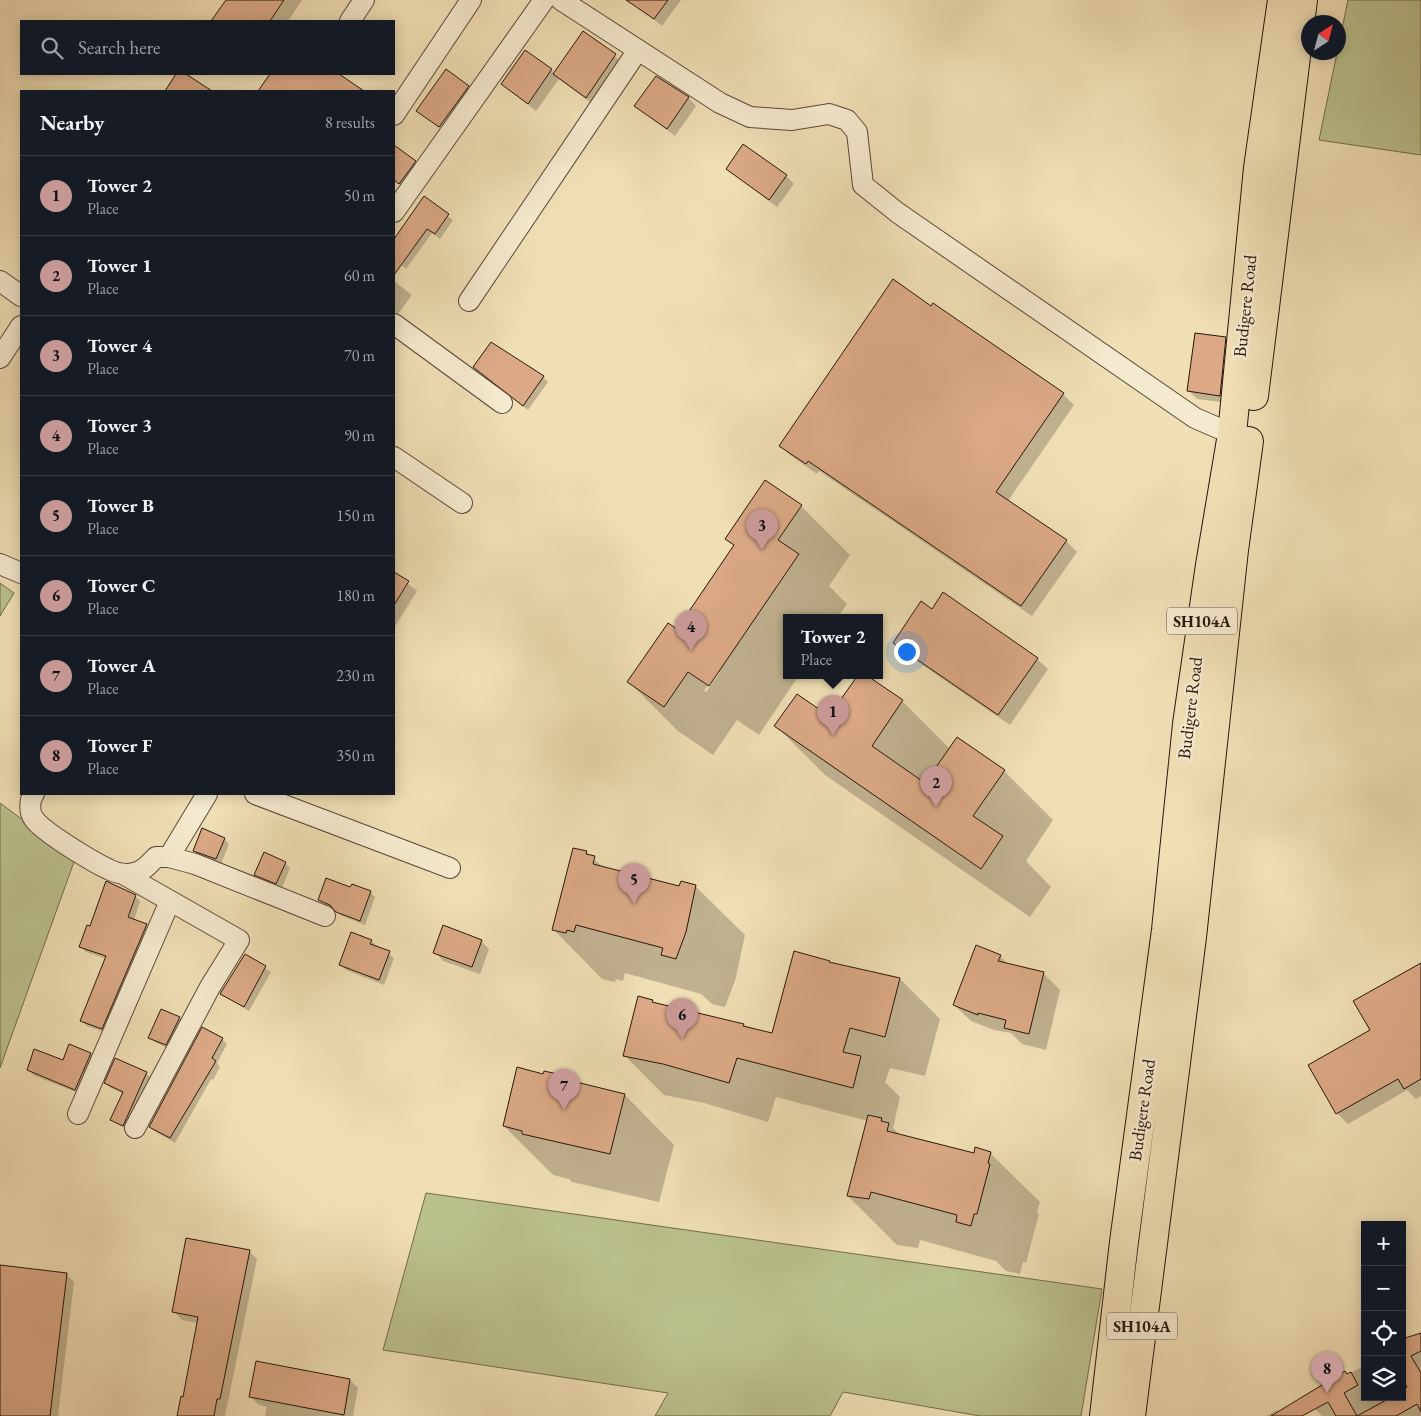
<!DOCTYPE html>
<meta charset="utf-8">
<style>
:root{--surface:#171b24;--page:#20242c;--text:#f1f3f6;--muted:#9ea1a6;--line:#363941;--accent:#c59692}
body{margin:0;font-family:"EB Garamond",serif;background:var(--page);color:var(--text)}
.controls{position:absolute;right:15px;bottom:15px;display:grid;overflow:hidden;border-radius:0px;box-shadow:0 2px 12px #0003}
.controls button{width:45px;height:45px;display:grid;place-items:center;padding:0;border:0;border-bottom:1px solid var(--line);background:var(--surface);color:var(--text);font:25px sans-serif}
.compass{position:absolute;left:1301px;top:15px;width:45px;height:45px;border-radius:50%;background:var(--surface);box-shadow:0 2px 12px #0003;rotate:36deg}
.you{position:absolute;left:906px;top:651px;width:18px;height:18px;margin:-12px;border:4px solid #fff;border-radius:50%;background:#1a73e8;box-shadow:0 0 0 8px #1a73e833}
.badge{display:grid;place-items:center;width:32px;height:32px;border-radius:50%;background:var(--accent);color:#111;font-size:16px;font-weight:700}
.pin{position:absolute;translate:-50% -41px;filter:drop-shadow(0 1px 2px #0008)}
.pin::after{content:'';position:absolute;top:26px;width:18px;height:15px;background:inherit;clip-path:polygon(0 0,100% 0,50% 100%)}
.popup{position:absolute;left:783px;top:614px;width:100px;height:65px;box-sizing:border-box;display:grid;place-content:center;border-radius:0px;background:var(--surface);filter:drop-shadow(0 1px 4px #0005);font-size:16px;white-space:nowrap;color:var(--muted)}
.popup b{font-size:19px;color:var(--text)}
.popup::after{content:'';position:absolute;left:50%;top:100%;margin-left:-10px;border:10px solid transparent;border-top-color:var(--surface)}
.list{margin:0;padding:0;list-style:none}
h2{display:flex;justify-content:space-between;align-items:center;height:65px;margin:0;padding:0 20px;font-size:21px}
h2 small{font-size:16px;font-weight:400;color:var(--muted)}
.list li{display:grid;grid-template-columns:32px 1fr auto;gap:15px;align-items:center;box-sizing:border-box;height:80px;padding:0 20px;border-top:1px solid var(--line)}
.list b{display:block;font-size:19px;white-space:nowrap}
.list p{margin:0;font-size:16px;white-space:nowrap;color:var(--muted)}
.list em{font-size:16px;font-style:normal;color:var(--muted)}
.icon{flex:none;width:28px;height:28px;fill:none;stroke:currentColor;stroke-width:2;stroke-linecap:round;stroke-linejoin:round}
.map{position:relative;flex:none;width:1421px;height:1416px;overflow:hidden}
.search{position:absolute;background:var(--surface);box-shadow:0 2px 12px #0003;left:20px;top:20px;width:375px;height:55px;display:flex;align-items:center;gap:12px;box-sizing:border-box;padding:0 18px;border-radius:0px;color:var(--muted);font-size:19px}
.panel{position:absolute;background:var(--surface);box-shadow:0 2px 12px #0003;left:20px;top:90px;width:375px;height:705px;border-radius:0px}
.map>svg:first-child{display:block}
.green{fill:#bac18d;stroke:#716b4c}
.shadow{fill:#0003;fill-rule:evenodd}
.building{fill:#dba986;stroke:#28150b}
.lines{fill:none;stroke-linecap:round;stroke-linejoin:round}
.street-casing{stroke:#5a4836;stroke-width:22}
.primary-casing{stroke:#28150b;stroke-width:30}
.street{stroke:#f5eacf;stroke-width:20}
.primary{stroke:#f0dfb5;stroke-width:28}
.labels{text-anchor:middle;stroke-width:4.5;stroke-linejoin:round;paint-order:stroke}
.shield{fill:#f5eacf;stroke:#665546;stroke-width:1}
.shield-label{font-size:16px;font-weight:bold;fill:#28150b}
.street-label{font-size:18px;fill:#28150b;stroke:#f5eacf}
</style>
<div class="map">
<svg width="1421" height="1416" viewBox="0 0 1421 1416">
<rect width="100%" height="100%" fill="#f0dfb5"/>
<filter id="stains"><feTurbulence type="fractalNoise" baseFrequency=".004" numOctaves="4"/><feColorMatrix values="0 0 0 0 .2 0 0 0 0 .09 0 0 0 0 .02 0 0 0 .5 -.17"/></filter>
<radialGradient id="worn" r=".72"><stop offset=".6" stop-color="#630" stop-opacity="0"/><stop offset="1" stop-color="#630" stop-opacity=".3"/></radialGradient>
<path class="green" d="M1348,0h73v155l-102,-15z
M0,583l14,10 -14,23z
M0,803l75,56 -75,209z
M426,1193l676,96 -21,127h-101l-137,-24 -13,24h-175l13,-23 -285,-43z"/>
<path class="shadow" d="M227,0h75l-14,21h-75z
M628,0h53l-19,26z
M584,33l39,30 -29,42 -35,-26 -23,32 -34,-27 49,-14 4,3z
M271,74h67l25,17h-104z
M656,77l33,21 7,8 -21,30 -39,-30z
M468,87l8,8 -28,40 -30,-24z
M394,147l26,20 -15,21 -11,-8z
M727,169l59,7 8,8 -17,23z
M424,198l29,22 -13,19 -8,-6 -26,36 -12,-9v-21z
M394,281l18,14 -16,22 -2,-2z
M933,305l130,89 11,11 -66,96 58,40 11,11 -45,64 -213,-145 -2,3 -26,-18 -11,-10z
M1225,339l8,8 -5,56 -31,-4 -8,-8z
M480,372l63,5 5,5 -20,28z
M801,506l49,49 -21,31 18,18 -9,13h-51v58h12l-40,60 -22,-15 -24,35 -35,-24 -49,-49 48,-51 58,-84 -8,-8zM717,672h3l-14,20 -2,-1z
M394,573l23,18 -23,37z
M932,610l105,49 11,10 -38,56 -105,-72 -11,-11z
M859,675h5l38,26 48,48 7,-10 47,32 49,49 -27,41 25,26 -21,30 -205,-142 -49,-49 53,-8z
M224,839l5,5 -8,20 -22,-8 -5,-5z
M586,852l19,17 75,19 15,-2 50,49 -10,46 -10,26 -13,-3 -11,-10 -76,-21 -2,8 -7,-2 -1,3 -13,-3 -49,-50z
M285,863l5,5 -8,20 -21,-8 -5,-5z
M351,888l19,4 5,5 -10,28 -23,-9 -23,-16z
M135,896l5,5 -6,19 12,5 6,5 -45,103 -20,-7 -5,-5 25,-62 -21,-7 -6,-6 10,-18z
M371,941l23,17 -10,27 -38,-15 -5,-5z
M481,941l8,8 -9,25 -37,-13 -8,-9z
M245,955l26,17 -22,39 -28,-17z
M1000,956l9,9 34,8 17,17 -14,60 -24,-6 -11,-11 -17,-3 -23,-9 -17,-16z
M829,962l3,2 68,15 40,40 -15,57 -35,-8 -5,14 15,15 -7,31 7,7 75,20 15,-2 50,49 -3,10 2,2 -13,49 -3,-1 -3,12 -14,-3 -10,-10 -76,-21 -2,8 -21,-3 -49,-49 20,-75 -92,-24 -8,25 -64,-19 -40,-8 -40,-40 28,-54 4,3 87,21 30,10z
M1421,964v132l-5,3 -9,-9 -59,34 -11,-11 -27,-47 61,-36z
M162,1010l18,8 5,5 -14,27 -16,-8 -5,-5z
M222,1039l5,5 -10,19 3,4 -7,13 -2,-1 -36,64 -19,-11 -6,-5z
M70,1046l21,8 5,5 -16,35 -47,-19 -5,-6 36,-7z
M146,1073l5,5 -23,52 -16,-10 12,-26 -13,-6 -5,-5z
M544,1075l17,1 4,5 60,14 49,50 -15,57 -87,-20 -3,-3 -16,-4 -49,-49z
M249,1251l8,8 -32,157h-46l19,-93 -16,-3 -8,-9z
M0,1266l66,8 8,8 -16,134h-58z
M1413,1336l8,3v77h-99l-7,-7 -5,-17 35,-19 2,2 18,-10v32h37v-56z
M350,1380l8,8 -5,28h-88l2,-9 -8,-2 -8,-8z
M1277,1410l2,2 9,4h-22z"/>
<path class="building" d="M226,0h58l-14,21h-59z
M626,0h42l-14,19z
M583,31l33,23 -30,44 -33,-24z
M525,50l27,19 -24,35 -27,-20z
M446,69l23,17 -30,41 -23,-16z
M176,74h10l26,17h-47z
M270,74h69l25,17h-106z
M656,76l33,21 -22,32 -33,-23z
M743,144l44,31 -18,25 -43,-31z
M394,145l22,16 -17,23 -5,-4z
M424,196l25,18 -14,20 -8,-5 -33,46v-36z
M893,279l38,27 2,-3 131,90 -68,99 71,48 -46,66 -213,-145 -2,3 -27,-18z
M1195,333l31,4 -6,59 -33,-5z
M491,342l53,34 -21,30 -50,-39z
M765,480l37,25 -24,35 21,14 -90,132 -21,-14 -24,35 -37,-25 41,-59 9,6 57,-84 -9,-6z
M394,572l15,9 -15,24z
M943,592l95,66 -40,57 -105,-72 28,-42 11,8z
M858,675h8l37,25 -31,46 53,37 32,-46 48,33 -32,46 30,20 -22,33 -207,-143 23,-32 32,22z
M202,828l23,10 -9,21 -23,-8z
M573,848l14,3 -1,3 9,2 -2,8 86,22 2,-5 15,4 -10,47 -10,27 -15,-4 2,-7 -87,-23 -2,7 -7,-2 -1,3 -14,-3z
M264,852l22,10 -10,22 -22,-9z
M326,878l24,9 2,-3 19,7 -11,30 -24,-9 -6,-7 -12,-5z
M106,881l30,14 -8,22 19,7 -45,105 -22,-8 26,-65 -27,-9 8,-22 3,1z
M443,925l39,15 -10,27 -39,-14z
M351,932l21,8 -2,4 20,7 -11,29 -40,-15z
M976,945l25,10 -3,6 46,11 -15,62 -25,-6 2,-8 -28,-7v2l-25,-10z
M794,951l36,10 -1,1 71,16 -15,59 -35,-9 -7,24 18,4 -8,32 -116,-30 -8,25 -66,-19 -40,-8 15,-60 15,4 -1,2 92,22 -1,2 29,7z
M245,954l21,12 -22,41 -24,-13z
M1421,963v116l-17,10 -6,-10 -62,35 -28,-49 62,-35 -17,-29z
M161,1009l19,8 -14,28 -18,-7z
M202,1027l21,11 -11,20 4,3 -46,77 -21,-11z
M69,1044l22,9 -16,37 -48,-20 7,-21 29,11z
M115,1058l32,14 -24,54 -13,-6 13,-28 -19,-9z
M517,1067l26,7 1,-3 18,4 -1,3 7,2 57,14 -15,60 -88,-20v-3l-19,-5z
M868,1115l14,3 -1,3 8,2 -2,8 87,22 1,-6 16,5 -3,11 2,1 -13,50h-3l-3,12 -15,-4 1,-7 -86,-23 -2,7 -22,-3z
M186,1238l64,12 -30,149h-3l-3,17h-37l4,-20 2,1 15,-80 -26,-5z
M0,1265l67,8 -17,143h-50z
M1421,1333v18l-10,5 10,17v39l-4,-8 -21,12h-39l35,-19h10v-7l5,-3 -5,-9v-39z
M256,1361l94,18 -6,36 -95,-18z
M1345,1371l2,3 4,-2 7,13 -14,8 13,23h-21l-8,-14 -26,14h-31z"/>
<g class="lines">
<defs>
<path id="street" d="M561,0l159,103 30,14 42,3 37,-6 18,6 10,12 6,53 35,28 297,205 37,16 12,2
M350,21l14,-21
M394,115l77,-115
M394,212l150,-212
M0,281l21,15
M469,301l169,-251
M394,324l108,79
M0,358l21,-32
M394,457l68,46
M0,564l21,9
M34,794c-5,6 -5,19 0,25 9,13 59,43 74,50 8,4 18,6 26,4 9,-1 16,-10 22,-16h13l26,7 130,52
M255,794l195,74
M169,857l38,-63
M123,874l116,66 -29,47 -75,141
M78,1114l92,-213"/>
<path id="primary" d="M1254,396l49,-396
M1104,1416l20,-174 42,-312 21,-206 23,-159 22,-131 26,-266 24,-168
M1131,1416l61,-479 42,-387 15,-109"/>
</defs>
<use href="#street" class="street-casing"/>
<use href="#primary" class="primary-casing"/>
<use href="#street" class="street"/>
<use href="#primary" class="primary"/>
</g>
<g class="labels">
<g class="shield">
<rect x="1167" y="607.5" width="70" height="27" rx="4"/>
<rect x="1107" y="1312.5" width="70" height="27" rx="4"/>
</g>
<g class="shield-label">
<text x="1202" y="627">SH104A</text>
<text x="1142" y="1332">SH104A</text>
</g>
<g class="street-label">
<text transform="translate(1245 306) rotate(-84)" y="6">Budigere Road</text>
<text transform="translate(1190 708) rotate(-83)" y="6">Budigere Road</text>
<text transform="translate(1142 1110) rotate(-82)" y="6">Budigere Road</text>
</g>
</g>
<rect width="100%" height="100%" filter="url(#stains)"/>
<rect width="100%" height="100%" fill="url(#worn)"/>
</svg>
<div class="controls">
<button>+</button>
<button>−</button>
<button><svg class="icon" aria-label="locate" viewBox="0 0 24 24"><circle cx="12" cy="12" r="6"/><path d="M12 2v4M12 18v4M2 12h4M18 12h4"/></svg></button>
<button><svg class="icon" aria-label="layers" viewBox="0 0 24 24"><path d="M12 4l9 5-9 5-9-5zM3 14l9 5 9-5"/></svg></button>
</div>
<svg class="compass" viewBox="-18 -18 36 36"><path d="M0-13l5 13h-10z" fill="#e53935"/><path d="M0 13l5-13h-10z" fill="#9ea1a6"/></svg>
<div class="you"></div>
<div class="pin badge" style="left:833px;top:736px">1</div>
<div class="popup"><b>Tower 2</b>Place</div>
<div class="pin badge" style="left:936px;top:807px">2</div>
<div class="pin badge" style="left:762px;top:550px">3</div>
<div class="pin badge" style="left:691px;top:651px">4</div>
<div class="pin badge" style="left:634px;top:904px">5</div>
<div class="pin badge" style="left:682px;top:1039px">6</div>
<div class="pin badge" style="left:564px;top:1110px">7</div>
<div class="pin badge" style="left:1327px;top:1393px">8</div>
<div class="search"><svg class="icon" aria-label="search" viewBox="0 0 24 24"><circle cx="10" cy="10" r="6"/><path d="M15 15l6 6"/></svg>Search here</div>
<section class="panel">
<h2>Nearby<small>8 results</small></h2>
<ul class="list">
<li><span class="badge">1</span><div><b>Tower 2</b><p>Place</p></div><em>50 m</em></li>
<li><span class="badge">2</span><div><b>Tower 1</b><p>Place</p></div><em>60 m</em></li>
<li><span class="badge">3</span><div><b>Tower 4</b><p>Place</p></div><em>70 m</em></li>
<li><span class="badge">4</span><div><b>Tower 3</b><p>Place</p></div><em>90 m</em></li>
<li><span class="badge">5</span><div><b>Tower B</b><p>Place</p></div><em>150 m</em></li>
<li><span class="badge">6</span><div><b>Tower C</b><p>Place</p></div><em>180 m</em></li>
<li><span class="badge">7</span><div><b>Tower A</b><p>Place</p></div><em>230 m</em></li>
<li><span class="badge">8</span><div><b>Tower F</b><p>Place</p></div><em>350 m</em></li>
</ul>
</section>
</div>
